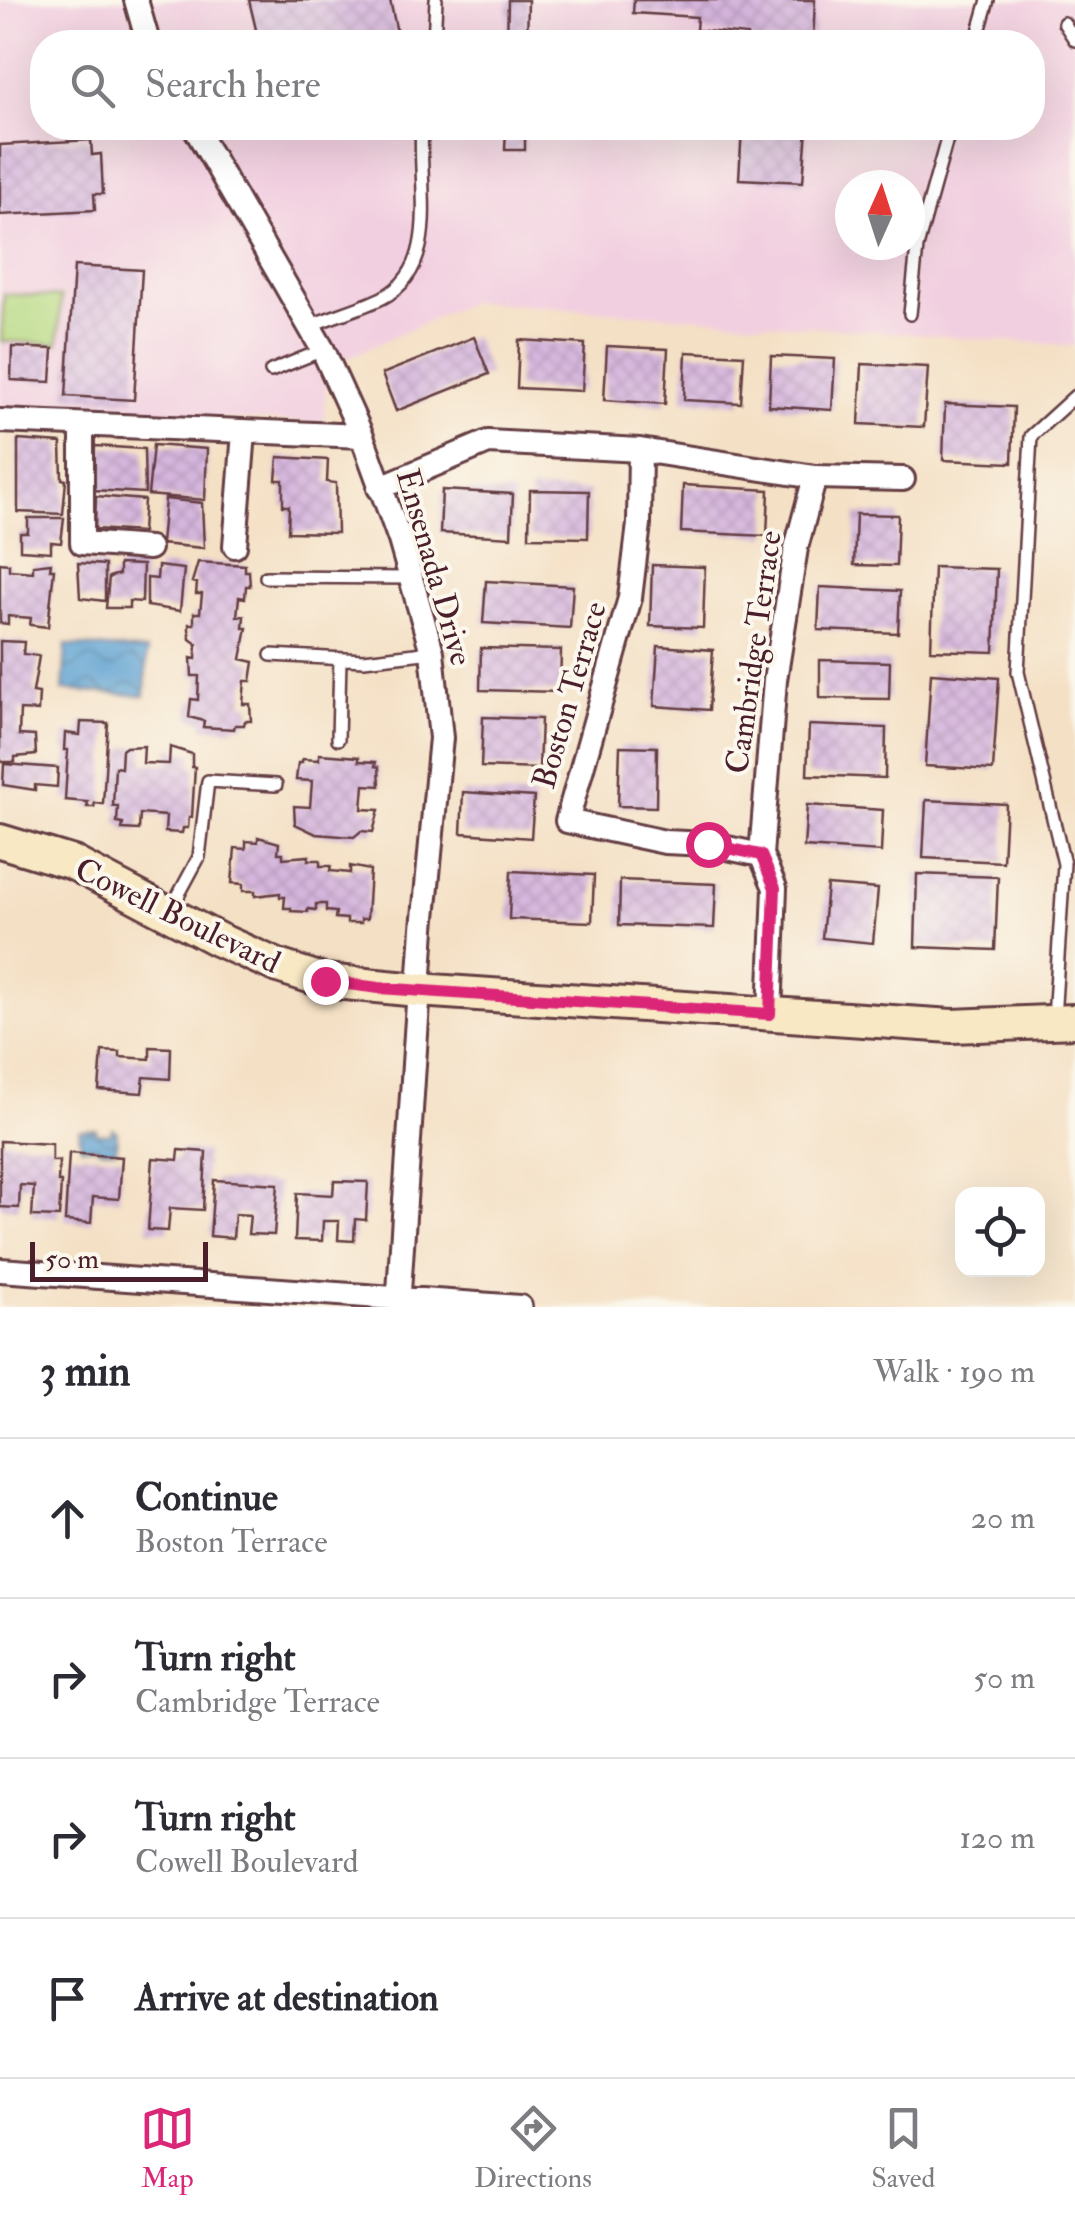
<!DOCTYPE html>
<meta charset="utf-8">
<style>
:root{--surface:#fff;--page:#f7f7f7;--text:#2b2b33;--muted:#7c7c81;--line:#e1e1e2;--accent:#db2777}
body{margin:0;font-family:"IM FELL Double Pica",serif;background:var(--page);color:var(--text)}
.controls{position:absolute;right:30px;bottom:30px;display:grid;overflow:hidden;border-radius:20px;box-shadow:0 10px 40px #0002}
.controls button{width:90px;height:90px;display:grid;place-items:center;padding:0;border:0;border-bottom:2px solid var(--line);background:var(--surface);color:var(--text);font:50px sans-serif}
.compass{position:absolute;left:835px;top:170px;width:90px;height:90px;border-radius:50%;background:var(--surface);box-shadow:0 10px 40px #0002;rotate:3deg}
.scale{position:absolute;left:30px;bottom:25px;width:178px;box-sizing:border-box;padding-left:10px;border:5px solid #4a1f2b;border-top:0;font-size:28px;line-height:35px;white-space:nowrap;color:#4a1f2b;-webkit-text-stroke:8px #fbf7ec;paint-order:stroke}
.stop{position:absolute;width:30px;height:30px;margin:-22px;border:8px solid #db2777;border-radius:50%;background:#fff}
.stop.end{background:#db2777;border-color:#fff;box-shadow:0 2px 10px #0008}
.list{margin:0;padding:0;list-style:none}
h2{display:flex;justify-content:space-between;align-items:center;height:130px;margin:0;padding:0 40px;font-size:42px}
h2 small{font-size:32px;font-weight:400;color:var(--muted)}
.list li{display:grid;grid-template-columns:65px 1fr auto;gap:30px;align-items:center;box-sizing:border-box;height:160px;padding:0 40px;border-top:2px solid var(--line)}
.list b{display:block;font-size:38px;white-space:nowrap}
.list p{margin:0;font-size:32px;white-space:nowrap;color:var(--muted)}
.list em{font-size:32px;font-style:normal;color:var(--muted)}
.icon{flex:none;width:55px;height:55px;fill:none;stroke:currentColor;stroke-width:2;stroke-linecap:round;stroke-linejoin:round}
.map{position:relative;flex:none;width:1075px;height:1307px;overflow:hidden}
.search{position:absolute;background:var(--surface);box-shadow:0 10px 40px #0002;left:30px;right:30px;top:30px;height:110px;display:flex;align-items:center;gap:25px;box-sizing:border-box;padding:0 35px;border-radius:40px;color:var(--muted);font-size:38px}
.sheet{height:770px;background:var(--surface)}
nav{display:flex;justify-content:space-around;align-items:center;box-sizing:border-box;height:140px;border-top:2px solid var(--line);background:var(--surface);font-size:28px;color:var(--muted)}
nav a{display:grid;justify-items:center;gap:5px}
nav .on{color:var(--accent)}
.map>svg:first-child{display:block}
.built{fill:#f2cfe0;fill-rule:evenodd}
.green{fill:#b5d981;stroke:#807c56;stroke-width:2.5}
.water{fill:url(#water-waves);stroke:#53607e;stroke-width:2.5}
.building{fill:url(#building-cross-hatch)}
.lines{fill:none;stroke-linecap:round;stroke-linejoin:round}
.service-casing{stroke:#643c42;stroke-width:16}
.minor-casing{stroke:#643c42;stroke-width:28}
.secondary-casing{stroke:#643c42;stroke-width:38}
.service{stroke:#fff;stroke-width:11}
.minor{stroke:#fff;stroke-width:22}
.secondary{stroke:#f8e8c3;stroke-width:32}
.route{stroke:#db2777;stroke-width:12}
.labels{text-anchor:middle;stroke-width:8;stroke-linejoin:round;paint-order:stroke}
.street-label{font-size:32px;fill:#4a1f2b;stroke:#fbf7ec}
</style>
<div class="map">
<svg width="1075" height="1307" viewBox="0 0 1075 1307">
<defs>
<pattern id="water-waves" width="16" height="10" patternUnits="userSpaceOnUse" patternTransform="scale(2.5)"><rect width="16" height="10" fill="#5ca0d1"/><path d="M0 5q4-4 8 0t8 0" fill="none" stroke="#4e82aa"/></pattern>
<pattern id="building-cross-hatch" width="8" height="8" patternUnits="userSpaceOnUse" patternTransform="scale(2.5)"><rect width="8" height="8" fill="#d6b6dd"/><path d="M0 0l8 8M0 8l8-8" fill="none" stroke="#b99cbe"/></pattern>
</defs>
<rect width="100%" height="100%" fill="#fbf7ec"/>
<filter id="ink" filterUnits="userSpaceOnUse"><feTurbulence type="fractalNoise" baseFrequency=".01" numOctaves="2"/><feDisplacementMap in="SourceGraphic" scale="20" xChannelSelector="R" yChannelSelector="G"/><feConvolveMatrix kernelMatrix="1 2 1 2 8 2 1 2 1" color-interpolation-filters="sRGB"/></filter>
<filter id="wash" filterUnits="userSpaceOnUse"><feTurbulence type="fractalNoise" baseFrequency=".0048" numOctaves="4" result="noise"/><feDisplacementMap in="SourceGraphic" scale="40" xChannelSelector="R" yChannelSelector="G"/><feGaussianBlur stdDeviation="2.25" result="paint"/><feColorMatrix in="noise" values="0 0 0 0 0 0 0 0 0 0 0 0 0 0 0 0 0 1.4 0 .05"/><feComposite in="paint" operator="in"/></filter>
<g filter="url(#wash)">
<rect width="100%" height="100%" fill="#f4e0c5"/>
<path class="built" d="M0,0h1075v346l-604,-45 -143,66 -5,56 -323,-14zM42,42h990v86h-990zM850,185h60v60h-60z"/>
<path class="green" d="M4,294l57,3 -3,47 -57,-3z"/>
<path class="water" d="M66,645l81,6 -2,45 -82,-6z
M112,1128l5,4 -1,18 -17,-1 -1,-3 -17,1 -2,-17 17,-1v4l15,1z"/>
<g id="blocks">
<path class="building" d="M249,0h141l9,42h-140z
M508,0h20l-1,42h-20z
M634,0h181l-2,42h-67l1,-7 -51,-5 1,-13 -64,-4z
M506,128h19v22h-20z
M742,128h65l-4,54 -64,-3z
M91,140l1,15 9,-1 2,40h-9l1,16 -95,5v-70z
M74,266l68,4 -8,130 -68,-4z
M474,337l15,37 -93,37 -14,-37z
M519,340l66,4 -3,47 -65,-3z
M607,346l61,3 -3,55 -61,-4z
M12,347l41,2 -2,33 -40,-2z
M686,352l58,3 -3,48 -57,-3z
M771,356l64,3 -3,51 -63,-4z
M862,364l66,3 -4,60 -65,-3z
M945,404l69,3 -2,56 -69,-3z
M18,440l43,3 1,36 4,1 -3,34 -45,-2z
M153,445l54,4 -2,51 -57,-5z
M95,446l49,3 1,44 -52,-3z
M278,457l50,3 -1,22 9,1 1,50 -49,-1 1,-26h-6v-26h-7z
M683,485l86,5 -2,46 -86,-4z
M442,490l71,4 -2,43 -71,-4z
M530,490l59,1 -1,47 -59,-1z
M96,496l48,4 -2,32 -47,-3z
M165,499l37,4 2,45 -43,-4z
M856,514l42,1 -2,51 -42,-1z
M28,518h36l-3,25 -10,-1v10l-31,-2v-17h8z
M198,562l47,3v6h4l1,15h-4l-1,12 -6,-1 -2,19h7l-1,12h4l-6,31 13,3 -3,19h-6l-2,23h7l1,17h-6l-1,4h-9l-1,4 -31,-2 1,-6 -15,-4 2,-18 7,1 1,-24h-7l-1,-18 5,1 1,-15 -7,-5 -1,-10v-5h5v-11h6l2,-19h-6l1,-11 -5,-1z
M0,563l9,1v6l24,2v-7l18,-2 -1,6h4l-6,58 -18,-2 1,-7 -23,-2v8l-8,-1z
M78,563l27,2v36l-25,-3z
M119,564l24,1 -1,37 -13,-1v7h-23l3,-31 10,-3z
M652,565l53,2 -2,61 -53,-2z
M158,566l26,3 -4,42 -33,-5v-28l10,1z
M934,567l63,2 -3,83 -63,-2z
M486,581l87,5 -3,42 -87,-5z
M820,587l80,4 -2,42 -80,-3z
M0,641l24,1 -1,12 16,2 -6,36 6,1 -1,18 -18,-1 -1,25 16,1 1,19 -21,2v5h-13l-2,-4z
M658,646l55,4 -4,60 -55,-4z
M481,648l80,2 -1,42 -80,-2z
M820,660l70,2 -1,37 -69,-1z
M931,673l68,5 -6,92 -68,-4z
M483,717l58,2 -2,50 -58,-2z
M81,722l27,1 -5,81 -8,-1 -1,4h-7l1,-5 -23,-2 3,-50h-4l1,-17 15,2z
M809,725l77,3 -1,50 -78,-3z
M144,746l-1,17 26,1 1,-17 22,7v13h3l-3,50h-3l-1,11h-5l-1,5 -17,-1 1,-16 -26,-2 -1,16 -17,-1 1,-5 -6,-1 1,-17h-5l2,-39 6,1 1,-18 4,-3z
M620,746l37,1 -1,60 -38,-1z
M319,754l40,3v4l17,1 -1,4 4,1 1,19 -16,-1 -2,24 17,1 -6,22 -12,-1 -7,6 -38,-3 -21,-10 -1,-18 16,1 2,-26 -16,-1 2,-17h4v-4l17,1z
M4,764l54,4 -1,19 -22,-2v5l-32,-5z
M463,792l71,5 -3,41 -70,-5z
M926,800l80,4 -3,58 -80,-4z
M807,805l76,5 -2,42 -77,-5z
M258,837l21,6 -1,10h5v5l26,-2 -1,4h12v6h11l-1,5 20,2v-7l20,4 -3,49h-6v4h-14v-4l-12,-1 1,-6 -10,-1v-7h-10v6l-8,-1v3l-17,-1v-3h-7l1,-11h-5v-4l-25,3v-5h-12v-7l-11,-1 3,-35 11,1v-8l12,1z
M511,871l83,4 -2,47 -83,-3z
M917,874l81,3 -3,73 -80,-3z
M620,880l96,4 -2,44 -95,-3z
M827,885l51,4 -5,54 -51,-5z
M150,1047l21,1 -1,31 -26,-2 -2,16 -43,-3 3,-39 18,1v5l30,2z
M0,1141l52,3v17h7l-1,21h3l-2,35 -27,-1 2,-30 -14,-1 -1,23 -19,-1z
M179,1150l27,2 -3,58 -33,-2 -2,23 -20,-1 5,-72 25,2z
M69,1153l53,4 -3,42 -26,-2 -2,26 -26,-2z
M214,1180l64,4 -4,51 -26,-1 2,-19 -15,-1 -2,24 -23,-2z
M334,1181l34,1 -2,38 -11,-1 -1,22 -16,-1 1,-19h-16l-1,20 -27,-1 2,-47 36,2z"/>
</g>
</g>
<g filter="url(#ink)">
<use href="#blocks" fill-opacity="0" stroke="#643c42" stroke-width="2.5"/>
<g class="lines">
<defs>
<path id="service" d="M1064,23l11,17
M434,42l2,-42
M976,42l12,-42
M910,314l7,-67 33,-119
M309,326c24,-10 50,-17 73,-28 61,-31 35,-114 40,-170
M271,371l52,-21
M266,577l143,1
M271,655l93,5 68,-8
M338,739l2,-80
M171,909l28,-52 9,-76 68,4
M1054,1019l10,-155 -46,-192 13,-236 44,-40"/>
<path id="minor" d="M136,0l12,42
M195,128l128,222 39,86 38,104 32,112 9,86 -18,190 -25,379
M0,421l362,15
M82,425v118l67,5
M640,450l-1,74 -9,74 -63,223 98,21 43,2 53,11
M379,488l109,-46 152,8 175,27 88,2
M235,546l9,-114
M770,1014l5,-126 -14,-33 14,-175 21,-132 19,-71
M0,1270l520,37"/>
<path id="secondary" d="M0,841l73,22 144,76 61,27 47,15 93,9 534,36 123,-5"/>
</defs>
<use href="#service" class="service-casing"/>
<use href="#minor" class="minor-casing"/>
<use href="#secondary" class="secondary-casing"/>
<use href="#service" class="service"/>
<use href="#minor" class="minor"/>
<use href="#secondary" class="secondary"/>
</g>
</g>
<g class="lines" filter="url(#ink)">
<path class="route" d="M325,981l54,7 391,26 5,-126 -14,-33 -53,-11"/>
</g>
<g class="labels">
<g class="street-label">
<text transform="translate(435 567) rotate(74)" y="11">Ensenada Drive</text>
<text transform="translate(753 652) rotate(-82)" y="11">Cambridge Terrace</text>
<text transform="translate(569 695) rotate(-74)" y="11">Boston Terrace</text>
<text transform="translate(178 915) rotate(26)" y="11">Cowell Boulevard</text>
</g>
</g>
</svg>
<div class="controls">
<button><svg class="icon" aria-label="locate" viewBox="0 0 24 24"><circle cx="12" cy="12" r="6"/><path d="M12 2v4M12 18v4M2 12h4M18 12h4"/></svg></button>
</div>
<svg class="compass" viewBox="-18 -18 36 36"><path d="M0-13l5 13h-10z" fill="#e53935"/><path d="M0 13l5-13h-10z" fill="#7c7c81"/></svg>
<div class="scale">50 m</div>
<div class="stop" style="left:708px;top:844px"></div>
<div class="stop end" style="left:325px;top:981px"></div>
<div class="search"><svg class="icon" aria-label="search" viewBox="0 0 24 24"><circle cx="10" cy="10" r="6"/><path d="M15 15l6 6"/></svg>Search here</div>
</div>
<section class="sheet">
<h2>3 min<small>Walk · 190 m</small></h2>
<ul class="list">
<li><svg class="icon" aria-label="ahead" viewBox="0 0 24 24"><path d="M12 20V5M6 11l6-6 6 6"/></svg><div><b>Continue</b><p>Boston Terrace</p></div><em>20 m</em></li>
<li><svg class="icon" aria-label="right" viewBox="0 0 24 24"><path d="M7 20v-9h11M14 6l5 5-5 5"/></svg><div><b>Turn right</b><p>Cambridge Terrace</p></div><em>50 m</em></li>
<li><svg class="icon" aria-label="right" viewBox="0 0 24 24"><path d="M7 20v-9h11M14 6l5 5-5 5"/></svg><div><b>Turn right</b><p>Cowell Boulevard</p></div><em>120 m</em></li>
<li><svg class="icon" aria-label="arrive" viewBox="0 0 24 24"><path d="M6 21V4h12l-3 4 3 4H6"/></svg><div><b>Arrive at destination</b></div></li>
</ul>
</section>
<nav>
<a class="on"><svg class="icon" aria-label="map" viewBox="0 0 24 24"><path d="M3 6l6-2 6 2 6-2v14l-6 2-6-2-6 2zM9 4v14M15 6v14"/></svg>Map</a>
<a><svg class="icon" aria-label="directions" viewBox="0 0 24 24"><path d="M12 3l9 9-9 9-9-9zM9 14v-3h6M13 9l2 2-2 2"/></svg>Directions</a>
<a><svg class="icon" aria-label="saved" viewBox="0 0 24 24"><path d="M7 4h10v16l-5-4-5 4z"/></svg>Saved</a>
</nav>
